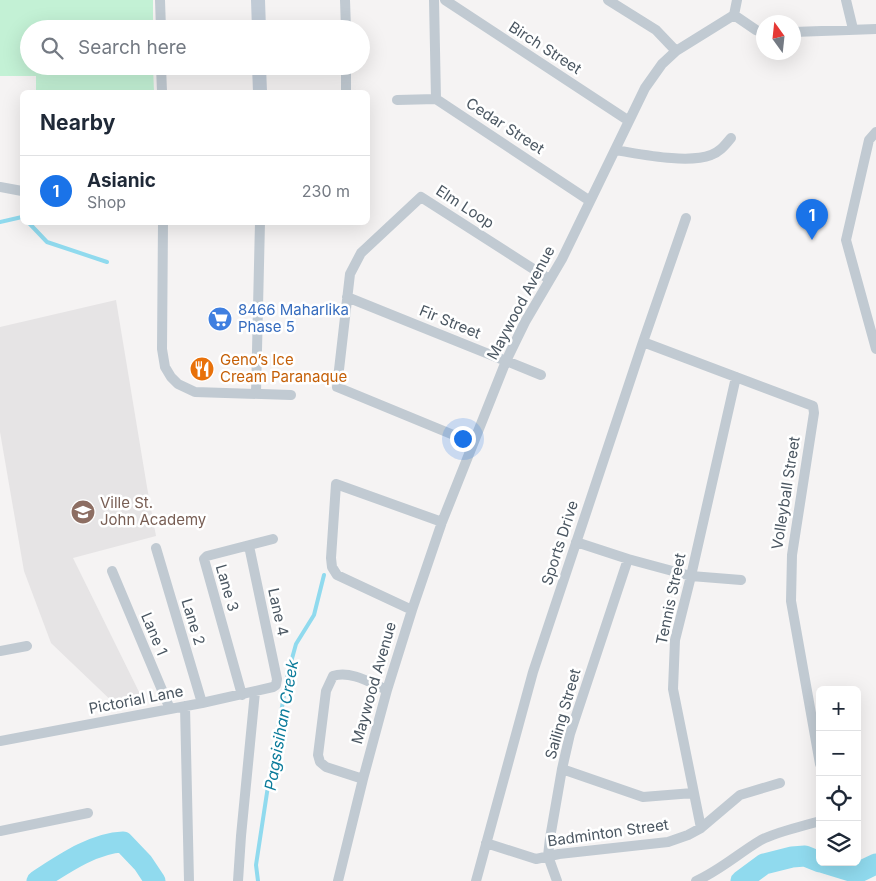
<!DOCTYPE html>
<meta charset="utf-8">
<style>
:root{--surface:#fff;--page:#f2f2f3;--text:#1f2937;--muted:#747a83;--line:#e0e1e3;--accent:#1a73e8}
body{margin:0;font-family:Inter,sans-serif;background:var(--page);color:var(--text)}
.controls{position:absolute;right:15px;bottom:15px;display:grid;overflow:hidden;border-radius:8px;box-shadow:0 5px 20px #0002}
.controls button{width:45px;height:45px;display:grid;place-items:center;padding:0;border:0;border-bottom:1px solid var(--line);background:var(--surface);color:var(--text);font:25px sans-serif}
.compass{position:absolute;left:756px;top:15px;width:45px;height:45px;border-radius:50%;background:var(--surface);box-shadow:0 5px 20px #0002;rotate:345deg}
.you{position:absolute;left:462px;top:438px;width:18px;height:18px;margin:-12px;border:4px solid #fff;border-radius:50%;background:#1a73e8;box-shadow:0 0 0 8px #1a73e833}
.badge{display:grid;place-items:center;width:32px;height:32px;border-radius:50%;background:var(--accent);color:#fff;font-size:16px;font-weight:700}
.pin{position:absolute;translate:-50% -41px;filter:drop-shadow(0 1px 2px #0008)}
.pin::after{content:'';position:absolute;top:26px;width:18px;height:15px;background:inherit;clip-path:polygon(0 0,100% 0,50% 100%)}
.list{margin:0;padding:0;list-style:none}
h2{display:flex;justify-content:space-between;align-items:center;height:65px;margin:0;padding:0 20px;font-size:21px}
h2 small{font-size:16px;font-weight:400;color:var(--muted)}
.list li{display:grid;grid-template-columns:32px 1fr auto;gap:15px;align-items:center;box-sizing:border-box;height:70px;padding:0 20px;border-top:1px solid var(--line)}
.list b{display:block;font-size:19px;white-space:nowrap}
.list p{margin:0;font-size:16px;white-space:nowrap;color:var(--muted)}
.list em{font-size:16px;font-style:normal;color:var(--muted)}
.icon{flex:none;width:28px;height:28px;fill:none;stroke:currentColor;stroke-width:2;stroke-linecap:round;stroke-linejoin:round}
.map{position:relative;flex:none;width:876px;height:881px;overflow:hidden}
.search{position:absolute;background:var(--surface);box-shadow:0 5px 20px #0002;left:20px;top:20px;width:350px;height:55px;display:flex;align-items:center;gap:12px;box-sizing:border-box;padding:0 18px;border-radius:28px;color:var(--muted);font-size:19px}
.panel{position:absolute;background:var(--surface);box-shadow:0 5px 20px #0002;left:20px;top:90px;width:350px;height:135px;border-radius:8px}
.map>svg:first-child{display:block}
.education{fill:#e6e4e5}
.green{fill:#c3f1d5}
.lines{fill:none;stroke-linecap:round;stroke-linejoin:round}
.stream{stroke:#90daee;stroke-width:4}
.river{stroke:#90daee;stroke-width:21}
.street{stroke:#c1cad2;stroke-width:10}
.secondary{stroke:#c1cbd6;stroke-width:14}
.labels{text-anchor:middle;stroke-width:5;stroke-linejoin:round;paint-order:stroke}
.street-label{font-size:15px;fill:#4a5661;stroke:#fff}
.shop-label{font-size:15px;fill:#366cbe;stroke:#fff;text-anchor:start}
.food-label{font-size:15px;fill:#c56008;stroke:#fff;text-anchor:start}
.education-label{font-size:15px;fill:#785e54;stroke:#fff;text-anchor:start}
.water-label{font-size:16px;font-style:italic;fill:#0c7c9b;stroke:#fff}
</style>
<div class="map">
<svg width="876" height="881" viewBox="0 0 876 881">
<rect width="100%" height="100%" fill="#f5f3f3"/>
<path class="education" d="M116,300l31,187 9,49 -83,22 69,140 -24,9 -67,-64 -27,-72 -24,-139v-105z"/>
<path class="green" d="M0,0h153v29h-124v37h124l1,26h-118v-16h-36z"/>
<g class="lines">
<path class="stream" d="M0,222l22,-5
M28,222l19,20 60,20
M258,881l-2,-16 12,-79 20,-113 8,-29 18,-29 10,-40"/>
<path class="river" d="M821,862l36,11 19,-9
M37,881c25,-16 56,-38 86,-39l20,21 12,18
M741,881l23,-17 28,-7 13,-1 15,6"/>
<path class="street" d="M160,0l1,29
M345,0l1,29
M434,0l2,99
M445,0l184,121
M608,0l48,30 20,21
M846,0l7,29
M734,15l22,15 8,3
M734,15l3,-15
M794,32l82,-3
M161,66l1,26
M346,66v26
M397,100l39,-1 154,102
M876,132l-7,8 -23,100 30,109
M615,150c26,4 72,14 96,5 9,-3 14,-10 20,-17
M0,187l22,4
M163,222l-1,127 3,18 6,10 7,7 17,8 96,3
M347,297l194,78
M643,342l170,64 1,7 -22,142 -1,46 29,163
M256,393l4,-171
M473,443l-136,-56 13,-113 11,-21 60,-56 128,82
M576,542l52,17 63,17 50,4
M156,548l46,155
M112,571l58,138
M412,610l-75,-35 -5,-8 -1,-9 5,-74 106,38
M0,651l27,-5
M242,695l-38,-136 3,-3 66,-17
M185,706l4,175
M0,741l202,-38 71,-16 3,-2 1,-6 -28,-133
M562,769l81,28 50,-4
M363,779l-37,-12 -6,-5 -2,-7 8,-64 7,-15c17,-6 38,7 54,14
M701,828l-28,-139 2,-49 16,-64 45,-199
M0,831l88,-18
M486,843l50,16 23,-5 109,-12 20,-7 13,-7 39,-33 40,-12
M238,881l3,-45 14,-144
M338,881l25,-102 24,-89 25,-80 30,-88 64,-161 19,-39 37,-63 83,-171 17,-24 14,-13 58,-36
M476,881l57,-209 110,-330 43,-124
M557,881l-9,-25 2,-18 12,-69 8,-35 58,-175
M696,881c23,-10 43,-28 65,-41 18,-9 39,-13 59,-19"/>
<path class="secondary" d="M258,0l1,29
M259,66l1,26"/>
</g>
<defs>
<symbol id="supermarket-disc" viewBox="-11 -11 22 22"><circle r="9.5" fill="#3f7fe0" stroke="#fff"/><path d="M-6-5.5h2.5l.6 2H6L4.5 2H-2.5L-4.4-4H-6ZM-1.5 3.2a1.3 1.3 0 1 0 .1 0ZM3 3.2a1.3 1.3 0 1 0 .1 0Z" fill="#fff"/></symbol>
<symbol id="restaurant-disc" viewBox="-11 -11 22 22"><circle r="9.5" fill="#e8710a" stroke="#fff"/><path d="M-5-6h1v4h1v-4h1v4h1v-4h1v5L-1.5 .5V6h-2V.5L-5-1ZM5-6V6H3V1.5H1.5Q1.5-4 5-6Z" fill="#fff"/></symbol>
<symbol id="school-disc" viewBox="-11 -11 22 22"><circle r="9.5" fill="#8d6e63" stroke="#fff"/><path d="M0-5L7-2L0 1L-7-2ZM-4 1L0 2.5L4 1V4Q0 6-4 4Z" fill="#fff"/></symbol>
</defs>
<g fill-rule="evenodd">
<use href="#supermarket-disc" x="206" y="305" width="28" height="28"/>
<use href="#restaurant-disc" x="188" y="355" width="28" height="28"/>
<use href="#school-disc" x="69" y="498" width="28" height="28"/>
</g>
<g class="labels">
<g class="street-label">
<text transform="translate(545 48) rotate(33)" y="5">Birch Street</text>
<text transform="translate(505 126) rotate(33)" y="5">Cedar Street</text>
<text transform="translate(465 207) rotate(33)" y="5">Elm Loop</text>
<text transform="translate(521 303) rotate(-62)" y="5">Maywood Avenue</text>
<text transform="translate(450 322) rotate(22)" y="5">Fir Street</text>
<text transform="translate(786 493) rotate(-81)" y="5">Volleyball Street</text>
<text transform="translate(560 543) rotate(-72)" y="5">Sports Drive</text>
<text transform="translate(227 588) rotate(74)" y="5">Lane 3</text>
<text transform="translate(671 599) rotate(-78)" y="5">Tennis Street</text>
<text transform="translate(278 612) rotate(78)" y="5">Lane 4</text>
<text transform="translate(193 622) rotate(73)" y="5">Lane 2</text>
<text transform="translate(154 634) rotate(67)" y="5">Lane 1</text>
<text transform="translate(374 683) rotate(-74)" y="5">Maywood Avenue</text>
<text transform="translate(136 700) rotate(-11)" y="5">Pictorial Lane</text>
<text transform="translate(563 714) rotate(-74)" y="5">Sailing Street</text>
<text transform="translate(608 833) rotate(-8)" y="5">Badminton Street</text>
</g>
<g class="shop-label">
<text x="238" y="315">8466 Maharlika<tspan x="238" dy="17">Phase 5</tspan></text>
</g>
<g class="food-label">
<text x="220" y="365">Geno’s Ice<tspan x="220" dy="17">Cream Paranaque</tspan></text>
</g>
<g class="education-label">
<text x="100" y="508">Ville St.<tspan x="100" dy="17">John Academy</tspan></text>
</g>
<g class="water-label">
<text transform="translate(281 725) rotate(-80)" y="6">Pagsisihan Creek</text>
</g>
</g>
</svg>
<div class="controls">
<button>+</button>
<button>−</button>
<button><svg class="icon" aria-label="locate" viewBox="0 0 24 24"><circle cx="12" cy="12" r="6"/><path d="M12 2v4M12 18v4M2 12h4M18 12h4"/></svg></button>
<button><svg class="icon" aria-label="layers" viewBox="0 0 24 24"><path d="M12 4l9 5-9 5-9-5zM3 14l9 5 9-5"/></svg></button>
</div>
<svg class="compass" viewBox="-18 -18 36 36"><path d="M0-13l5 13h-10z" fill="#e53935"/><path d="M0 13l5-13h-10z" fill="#747a83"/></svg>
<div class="you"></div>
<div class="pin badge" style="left:812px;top:240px">1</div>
<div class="search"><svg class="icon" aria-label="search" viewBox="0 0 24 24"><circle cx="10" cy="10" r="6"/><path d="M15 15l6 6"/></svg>Search here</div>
<section class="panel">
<h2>Nearby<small></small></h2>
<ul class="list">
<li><span class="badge">1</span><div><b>Asianic</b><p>Shop</p></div><em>230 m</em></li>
</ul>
</section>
</div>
